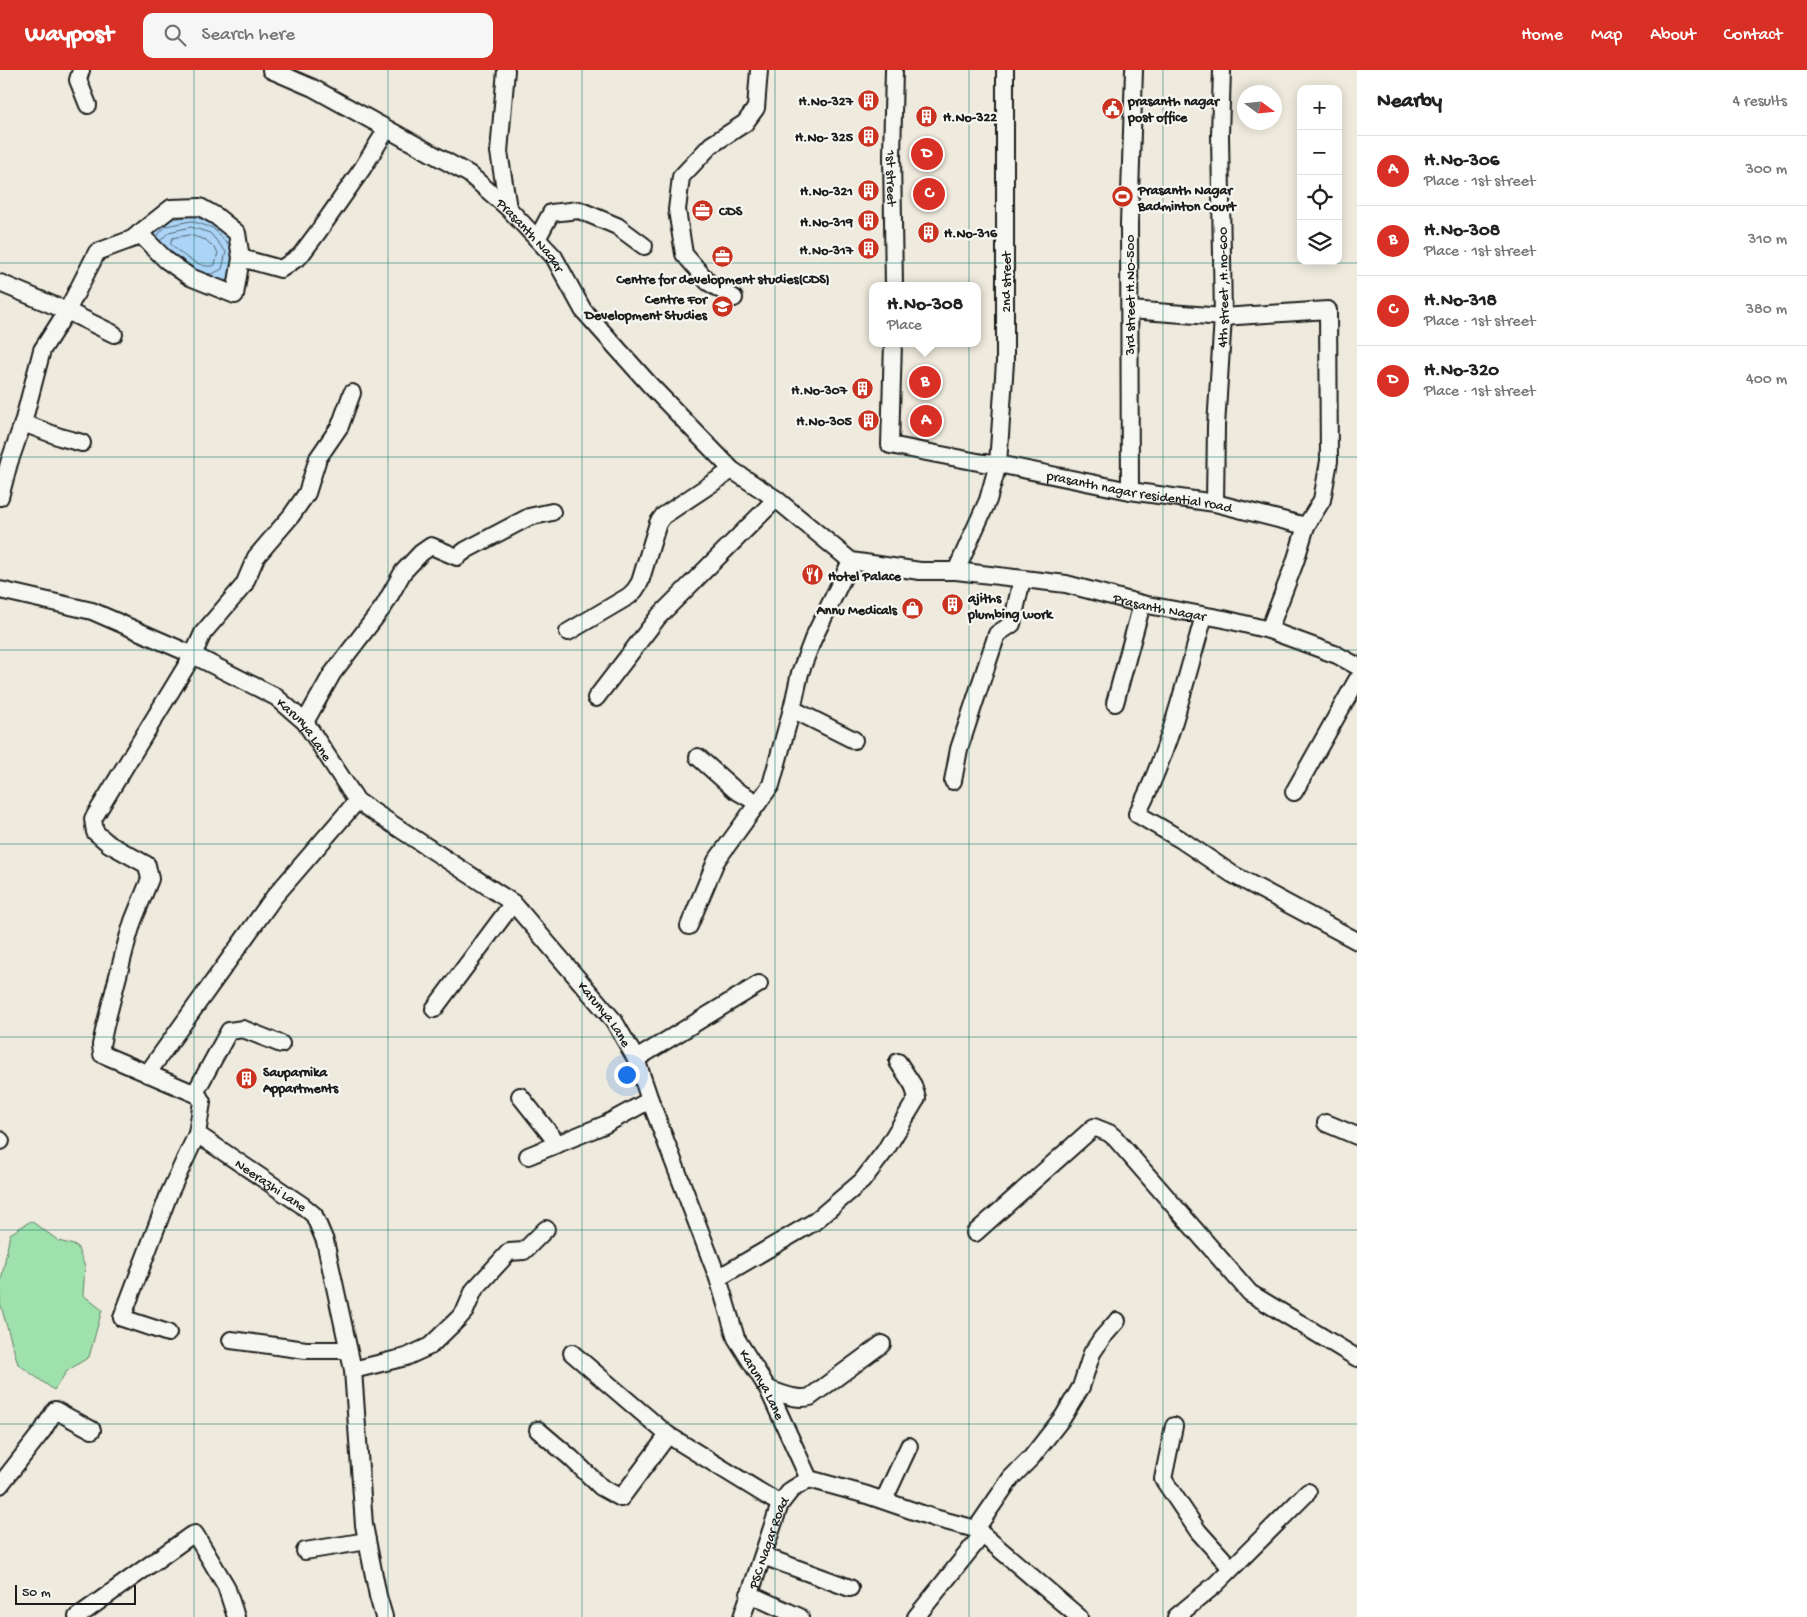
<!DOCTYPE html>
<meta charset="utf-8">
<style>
:root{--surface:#fff;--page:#f6f6f6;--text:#222;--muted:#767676;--line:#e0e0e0;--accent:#d93025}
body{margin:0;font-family:"Gochi Hand",sans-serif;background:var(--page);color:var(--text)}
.controls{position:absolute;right:15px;top:15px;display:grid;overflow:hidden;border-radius:10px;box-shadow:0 2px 12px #0003}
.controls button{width:45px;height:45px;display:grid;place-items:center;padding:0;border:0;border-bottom:1px solid var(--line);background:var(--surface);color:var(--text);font:25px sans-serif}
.compass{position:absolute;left:1237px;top:15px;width:45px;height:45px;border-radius:50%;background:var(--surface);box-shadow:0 2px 12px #0003;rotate:105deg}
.scale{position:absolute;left:15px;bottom:12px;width:121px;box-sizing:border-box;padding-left:5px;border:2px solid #1c1c1c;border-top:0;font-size:14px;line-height:18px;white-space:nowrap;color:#1c1c1c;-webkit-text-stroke:4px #f6f6f2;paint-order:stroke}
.you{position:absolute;left:626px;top:1004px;width:18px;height:18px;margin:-12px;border:4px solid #fff;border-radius:50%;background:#1a73e8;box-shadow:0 0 0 8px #1a73e833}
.badge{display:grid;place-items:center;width:32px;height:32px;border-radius:50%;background:var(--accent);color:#fff;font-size:16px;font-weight:700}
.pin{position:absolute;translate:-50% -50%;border:2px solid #fff;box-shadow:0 1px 5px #0006}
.popup{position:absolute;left:869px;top:212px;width:112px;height:65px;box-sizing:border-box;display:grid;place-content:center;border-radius:10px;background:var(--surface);filter:drop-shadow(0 1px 4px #0005);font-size:16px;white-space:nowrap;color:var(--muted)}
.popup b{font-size:19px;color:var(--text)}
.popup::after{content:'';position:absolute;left:50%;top:100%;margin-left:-10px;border:10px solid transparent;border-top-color:var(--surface)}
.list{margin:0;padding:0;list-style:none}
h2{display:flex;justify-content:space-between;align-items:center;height:65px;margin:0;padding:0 20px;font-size:21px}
h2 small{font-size:16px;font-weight:400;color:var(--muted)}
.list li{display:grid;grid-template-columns:32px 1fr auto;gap:15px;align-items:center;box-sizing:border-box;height:70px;padding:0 20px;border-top:1px solid var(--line)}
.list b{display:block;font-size:19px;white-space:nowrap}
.list p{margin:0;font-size:16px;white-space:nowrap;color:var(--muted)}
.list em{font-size:16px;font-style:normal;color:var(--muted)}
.icon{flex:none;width:28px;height:28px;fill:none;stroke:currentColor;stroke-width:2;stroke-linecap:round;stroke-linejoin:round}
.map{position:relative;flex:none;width:1357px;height:1547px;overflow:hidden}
header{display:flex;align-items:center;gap:30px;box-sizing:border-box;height:70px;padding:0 25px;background:var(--accent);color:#fff}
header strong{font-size:24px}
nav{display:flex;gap:28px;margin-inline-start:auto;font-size:18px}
.search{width:350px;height:45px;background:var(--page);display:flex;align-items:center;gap:12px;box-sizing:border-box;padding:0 18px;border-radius:10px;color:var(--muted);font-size:19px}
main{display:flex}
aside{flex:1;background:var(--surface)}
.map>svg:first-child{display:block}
.green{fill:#9fe1ac;stroke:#5e7e64}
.water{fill:#abd4f6;stroke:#728a9f}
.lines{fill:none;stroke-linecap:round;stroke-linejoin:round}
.shore{stroke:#556673;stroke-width:1}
.minor-casing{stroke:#1c1c1c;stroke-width:20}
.minor{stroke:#f6f6f2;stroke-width:16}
.grid{fill:none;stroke:#0f766e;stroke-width:1;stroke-opacity:0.55}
.labels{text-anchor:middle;stroke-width:4.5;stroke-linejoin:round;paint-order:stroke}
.poi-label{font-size:14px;font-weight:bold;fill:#1c1c1c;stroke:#f6f6f2;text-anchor:end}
.street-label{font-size:14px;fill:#1c1c1c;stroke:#f6f6f2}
</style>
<header>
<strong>Waypost</strong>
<div class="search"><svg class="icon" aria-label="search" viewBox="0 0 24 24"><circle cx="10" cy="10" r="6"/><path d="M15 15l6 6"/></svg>Search here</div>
<nav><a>Home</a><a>Map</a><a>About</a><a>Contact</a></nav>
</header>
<main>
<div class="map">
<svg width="1357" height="1547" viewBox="0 0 1357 1547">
<rect width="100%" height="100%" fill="#eeeadd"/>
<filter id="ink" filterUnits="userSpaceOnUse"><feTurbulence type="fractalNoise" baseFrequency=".02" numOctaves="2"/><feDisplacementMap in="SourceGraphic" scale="10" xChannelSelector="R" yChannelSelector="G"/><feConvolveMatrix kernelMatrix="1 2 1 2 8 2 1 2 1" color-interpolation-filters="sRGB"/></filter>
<g filter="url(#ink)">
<path class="green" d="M31,1151l28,20 18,5 8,21 -2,28 19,15 -13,47 -22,14 -13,19 -36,-26 -18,-61v-16l10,-53z"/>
<path class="water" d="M191,146l25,7 23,24 -7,30 -18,10 -69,-46 18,-20z"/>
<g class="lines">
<path class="shore" d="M190,165l16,5 12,12 -3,13c-12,6 -37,-12 -45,-22l3,-5z
M156,167l10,-11 25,-5 22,7 16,17
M160,171l9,-9 22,-5 19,6 16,19 -4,17 -10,5 -8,-1"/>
<defs>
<g id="minor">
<path d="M81,0l-3,10 10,25"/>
<path id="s1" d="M271,0l42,18 156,86 39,34 46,49 29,53 66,74 83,86 44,29 75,62 69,10h36l110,13 76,20 82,15 45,11 68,25 20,11"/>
<path d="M506,0l-7,82 9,56"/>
<path id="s2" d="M894,0l-2,86 2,130"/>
<path d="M537,169l14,-26 28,-3 38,16 27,20"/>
<path d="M241,188l40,11 19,-13 18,-24 44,-63 25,-40"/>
<path d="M0,213l67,28 30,-59 35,-13 39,-31 29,-1 16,9 21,17 4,25 -6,37 -45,-18 -24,-17 -27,-27"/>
<path d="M734,228l-26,-16 -24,-28 -7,-44 4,-33 30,-32 34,-22 11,-15 3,-38"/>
<path d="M1130,240l93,7 105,-7 1,151 -7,39 -16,26"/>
<path id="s3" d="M893,273l-3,102 93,18 15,1 132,27 85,12 91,23 -11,36 -26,68"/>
<path id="s4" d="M352,323l-12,33 -22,32 -11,35 -16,23 -35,41 -12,28 -41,48 -10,22 -100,164 2,13 14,12 38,21 3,14 -17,42 -6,20 -22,85 -4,19 1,9 96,41 4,7 -5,32 105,71 12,10 11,26 28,129 11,155 14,71 6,21"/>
<path d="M82,373l-22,-6 -37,-14 19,-73 25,-39 47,23"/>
<path d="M1130,421l-1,-267 5,-154"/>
<path d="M0,427l9,-34 14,-40"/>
<path id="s5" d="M1215,433l1,-77 7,-109 -3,-182 2,-65"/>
<path d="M956,501l32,-71 10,-36 7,-102v-292"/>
<path id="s6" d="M0,520l92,21 101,44 83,42 29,25 52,79 156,102 101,118 22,38 14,41 68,178 18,60 32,51 41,90 58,16 67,23 42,11 103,88"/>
<path d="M1204,546c-19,66 -35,137 -67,198l43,25 52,35 125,67"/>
<path d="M568,562l61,-36 6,-6 5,-8 18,-59 5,-7 69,-46"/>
<path d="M596,628l63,-82 117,-117"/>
<path d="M1115,633l27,-99"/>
<path d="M792,639l62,31"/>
<path d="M305,652l27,-48 52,-68 19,-34 18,-19 10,-7 26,11 9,-7 63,-33 23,-5"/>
<path d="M698,687l37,33 23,13"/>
<path d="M953,711l6,-32 38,-115 15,-10 10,-45"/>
<path d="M1294,722l63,-112"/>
<path d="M689,856l27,-65 55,-76 21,-76 8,-36 13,-34 38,-78"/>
<path d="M434,939l79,-106"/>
<path d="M636,989l123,-75"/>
<path d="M147,1004l127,-177 83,-96"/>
<path d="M195,1023l34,-62 14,-2 38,15"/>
<path d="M520,1026l38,48"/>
<path d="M1326,1053l31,13"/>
<path d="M0,1070l1,1"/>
<path d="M528,1086l76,-31 46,-25"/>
<path d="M975,1163l119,-106 15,6 6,5 135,155 107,65"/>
<path d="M718,1208l96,-56 48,-41 23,-30 32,-53 -4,-13 -15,-23"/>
<path d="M168,1263l-46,-15 47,-124 28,-60"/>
<path d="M231,1270l75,10h42"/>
<path d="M572,1283l96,82"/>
<path d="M353,1300l53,-13 24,-11 28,-27 7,-8 9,-21 35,-38 15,-1 22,-22"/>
<path d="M768,1319c13,4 28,12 42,8l72,-53"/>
<path d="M1174,1356l-11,53 35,52 33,37"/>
<path d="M538,1360l33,28 30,29 20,11 47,-63 112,69"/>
<path d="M0,1415l43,-55 12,-20 37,20"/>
<path d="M884,1430l25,-54"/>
<path d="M976,1459l35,-51 20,-20 32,-41 18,-30 11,-34 10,-15 15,-17"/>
<path d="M305,1481l62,-10"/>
<path d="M763,1486l87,32"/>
<path d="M749,1524l51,23"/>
<path d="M77,1547l113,-81 5,-2 31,52 10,31"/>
<path id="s7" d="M742,1547l38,-113 11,-14 18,-11"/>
<path d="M916,1547l66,-82"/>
<path d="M1176,1547l40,-33 92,-92"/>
</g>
</defs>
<use href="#minor" class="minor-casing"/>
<use href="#minor" class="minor"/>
</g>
</g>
<path class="grid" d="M194,0v1547M388,0v1547M582,0v1547M775,0v1547M969,0v1547M1163,0v1547M0,193h1357M0,387h1357M0,580h1357M0,774h1357M0,967h1357M0,1160h1357M0,1354h1357"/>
<defs>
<symbol id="building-disc" viewBox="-11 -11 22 22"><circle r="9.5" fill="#c8321e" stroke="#f6f6f2"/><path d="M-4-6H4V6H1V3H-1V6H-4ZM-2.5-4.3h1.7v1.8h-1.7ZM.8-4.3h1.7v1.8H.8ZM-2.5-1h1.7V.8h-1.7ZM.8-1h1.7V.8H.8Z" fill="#fff"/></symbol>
<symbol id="civic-disc" viewBox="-11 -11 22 22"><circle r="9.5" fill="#c8321e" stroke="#f6f6f2"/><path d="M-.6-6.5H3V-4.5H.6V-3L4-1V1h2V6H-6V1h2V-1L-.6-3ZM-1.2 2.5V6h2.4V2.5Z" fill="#fff"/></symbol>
<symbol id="stadium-disc" viewBox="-11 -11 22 22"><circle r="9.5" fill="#c8321e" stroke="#f6f6f2"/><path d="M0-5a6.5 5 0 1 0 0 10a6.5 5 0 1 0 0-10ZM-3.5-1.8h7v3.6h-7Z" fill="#fff"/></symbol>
<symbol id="office-disc" viewBox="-11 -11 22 22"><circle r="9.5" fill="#c8321e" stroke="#f6f6f2"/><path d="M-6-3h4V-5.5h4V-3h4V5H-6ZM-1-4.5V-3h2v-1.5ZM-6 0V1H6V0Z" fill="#fff"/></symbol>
<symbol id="university-disc" viewBox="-11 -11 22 22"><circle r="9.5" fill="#c8321e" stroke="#f6f6f2"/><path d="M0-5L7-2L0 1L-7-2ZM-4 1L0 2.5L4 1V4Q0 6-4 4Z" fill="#fff"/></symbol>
<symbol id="restaurant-disc" viewBox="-11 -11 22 22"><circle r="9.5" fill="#c8321e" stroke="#f6f6f2"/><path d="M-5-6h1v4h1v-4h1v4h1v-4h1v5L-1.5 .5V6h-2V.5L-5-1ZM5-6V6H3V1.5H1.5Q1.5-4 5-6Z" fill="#fff"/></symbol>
<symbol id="shop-disc" viewBox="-11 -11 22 22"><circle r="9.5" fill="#c8321e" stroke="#f6f6f2"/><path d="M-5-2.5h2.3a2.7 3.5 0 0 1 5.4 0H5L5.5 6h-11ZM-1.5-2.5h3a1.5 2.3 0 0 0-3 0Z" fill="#fff"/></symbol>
</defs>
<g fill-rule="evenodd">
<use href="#building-disc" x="856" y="18" width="25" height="25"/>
<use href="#civic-disc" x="1100" y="26" width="25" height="25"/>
<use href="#building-disc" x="914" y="34" width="25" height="25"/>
<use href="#building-disc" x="856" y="54" width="25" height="25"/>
<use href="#building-disc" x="856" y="108" width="25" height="25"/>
<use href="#stadium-disc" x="1110" y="114" width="25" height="25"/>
<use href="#office-disc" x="690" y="128" width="25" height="25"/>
<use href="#building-disc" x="856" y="138" width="25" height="25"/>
<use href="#building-disc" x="916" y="150" width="25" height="25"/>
<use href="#building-disc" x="856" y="166" width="25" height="25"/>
<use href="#office-disc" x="710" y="174" width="25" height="25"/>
<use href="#university-disc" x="710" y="224" width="25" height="25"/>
<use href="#building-disc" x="850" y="306" width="25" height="25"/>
<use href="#building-disc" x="856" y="338" width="25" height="25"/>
<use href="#restaurant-disc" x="800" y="492" width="25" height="25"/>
<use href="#building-disc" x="940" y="522" width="25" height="25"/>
<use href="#shop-disc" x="900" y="526" width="25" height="25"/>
<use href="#building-disc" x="234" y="996" width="25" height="25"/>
</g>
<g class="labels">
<g class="poi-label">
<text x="853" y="35">H.No-327</text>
<text x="1128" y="35" text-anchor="start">prasanth nagar<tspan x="1128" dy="16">post office</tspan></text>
<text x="943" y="51" text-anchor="start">H.No-322</text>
<text x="853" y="71">H.No- 325</text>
<text x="1138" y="124" text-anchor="start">Prasanth Nagar<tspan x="1138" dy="16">Badminton Court</tspan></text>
<text x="853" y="125">H.No-321</text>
<text x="719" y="145" text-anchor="start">CDS</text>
<text x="853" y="156">H.No-319</text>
<text x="944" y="167" text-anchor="start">H.No-316</text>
<text x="853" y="184">H.No-317</text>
<text x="723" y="213" text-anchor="middle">Centre for development studies(CDS)</text>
<text x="707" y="233">Centre For<tspan x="707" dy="16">Development Studies</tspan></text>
<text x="847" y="324">H.No-307</text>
<text x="852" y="355">H.No-305</text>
<text x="828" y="510" text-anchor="start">Hotel Palace</text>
<text x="968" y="532" text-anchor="start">ajiths<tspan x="968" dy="16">plumbing work</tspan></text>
<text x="897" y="544">Annu Medicals</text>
<text x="263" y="1006" text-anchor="start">Sauparnika<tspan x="263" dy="16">Appartments</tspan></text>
</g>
<g class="street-label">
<text dy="5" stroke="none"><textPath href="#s2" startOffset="108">1st street</textPath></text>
<text dy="5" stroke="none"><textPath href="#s1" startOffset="311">Prasanth Nagar</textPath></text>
<text transform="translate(1005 212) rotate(-90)" y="5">2nd street</text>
<text dy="5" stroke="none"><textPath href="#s5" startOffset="216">4th street ,H.no-600</textPath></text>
<text transform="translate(1129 225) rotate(-90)" y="5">3rd street H.NO-500</text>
<text dy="5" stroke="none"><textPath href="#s3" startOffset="356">prasanth nagar residential road</textPath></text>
<text dy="5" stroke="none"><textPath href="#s1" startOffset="1085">Prasanth Nagar</textPath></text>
<text dy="5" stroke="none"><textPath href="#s6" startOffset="341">Karunya Lane</textPath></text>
<text dy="5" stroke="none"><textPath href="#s6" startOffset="761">Karunya Lane</textPath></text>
<text dy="5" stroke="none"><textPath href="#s4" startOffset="1009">Neerazhi Lane</textPath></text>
<text dy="5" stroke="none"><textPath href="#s6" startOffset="1166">Karunya Lane</textPath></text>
<text dy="5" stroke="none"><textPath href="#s7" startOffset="79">PSC Nagar Road</textPath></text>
</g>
</g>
</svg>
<div class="controls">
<button>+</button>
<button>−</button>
<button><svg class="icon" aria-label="locate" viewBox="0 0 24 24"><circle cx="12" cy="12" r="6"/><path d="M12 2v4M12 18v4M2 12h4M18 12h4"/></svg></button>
<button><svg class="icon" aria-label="layers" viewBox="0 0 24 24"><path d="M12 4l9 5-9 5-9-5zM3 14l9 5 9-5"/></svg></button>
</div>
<svg class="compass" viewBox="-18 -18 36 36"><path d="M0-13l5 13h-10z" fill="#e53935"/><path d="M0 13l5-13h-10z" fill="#767676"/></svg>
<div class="scale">50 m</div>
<div class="you"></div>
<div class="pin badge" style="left:926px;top:351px">A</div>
<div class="pin badge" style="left:925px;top:312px">B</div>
<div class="popup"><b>H.No-308</b>Place</div>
<div class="pin badge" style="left:929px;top:124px">C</div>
<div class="pin badge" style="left:927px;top:84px">D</div>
</div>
<aside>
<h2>Nearby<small>4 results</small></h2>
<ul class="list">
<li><span class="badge">A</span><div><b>H.No-306</b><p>Place · 1st street</p></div><em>300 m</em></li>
<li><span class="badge">B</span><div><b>H.No-308</b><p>Place · 1st street</p></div><em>310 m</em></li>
<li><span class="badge">C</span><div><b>H.No-318</b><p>Place · 1st street</p></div><em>380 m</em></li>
<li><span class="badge">D</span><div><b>H.No-320</b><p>Place · 1st street</p></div><em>400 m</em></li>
</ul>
</aside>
</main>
